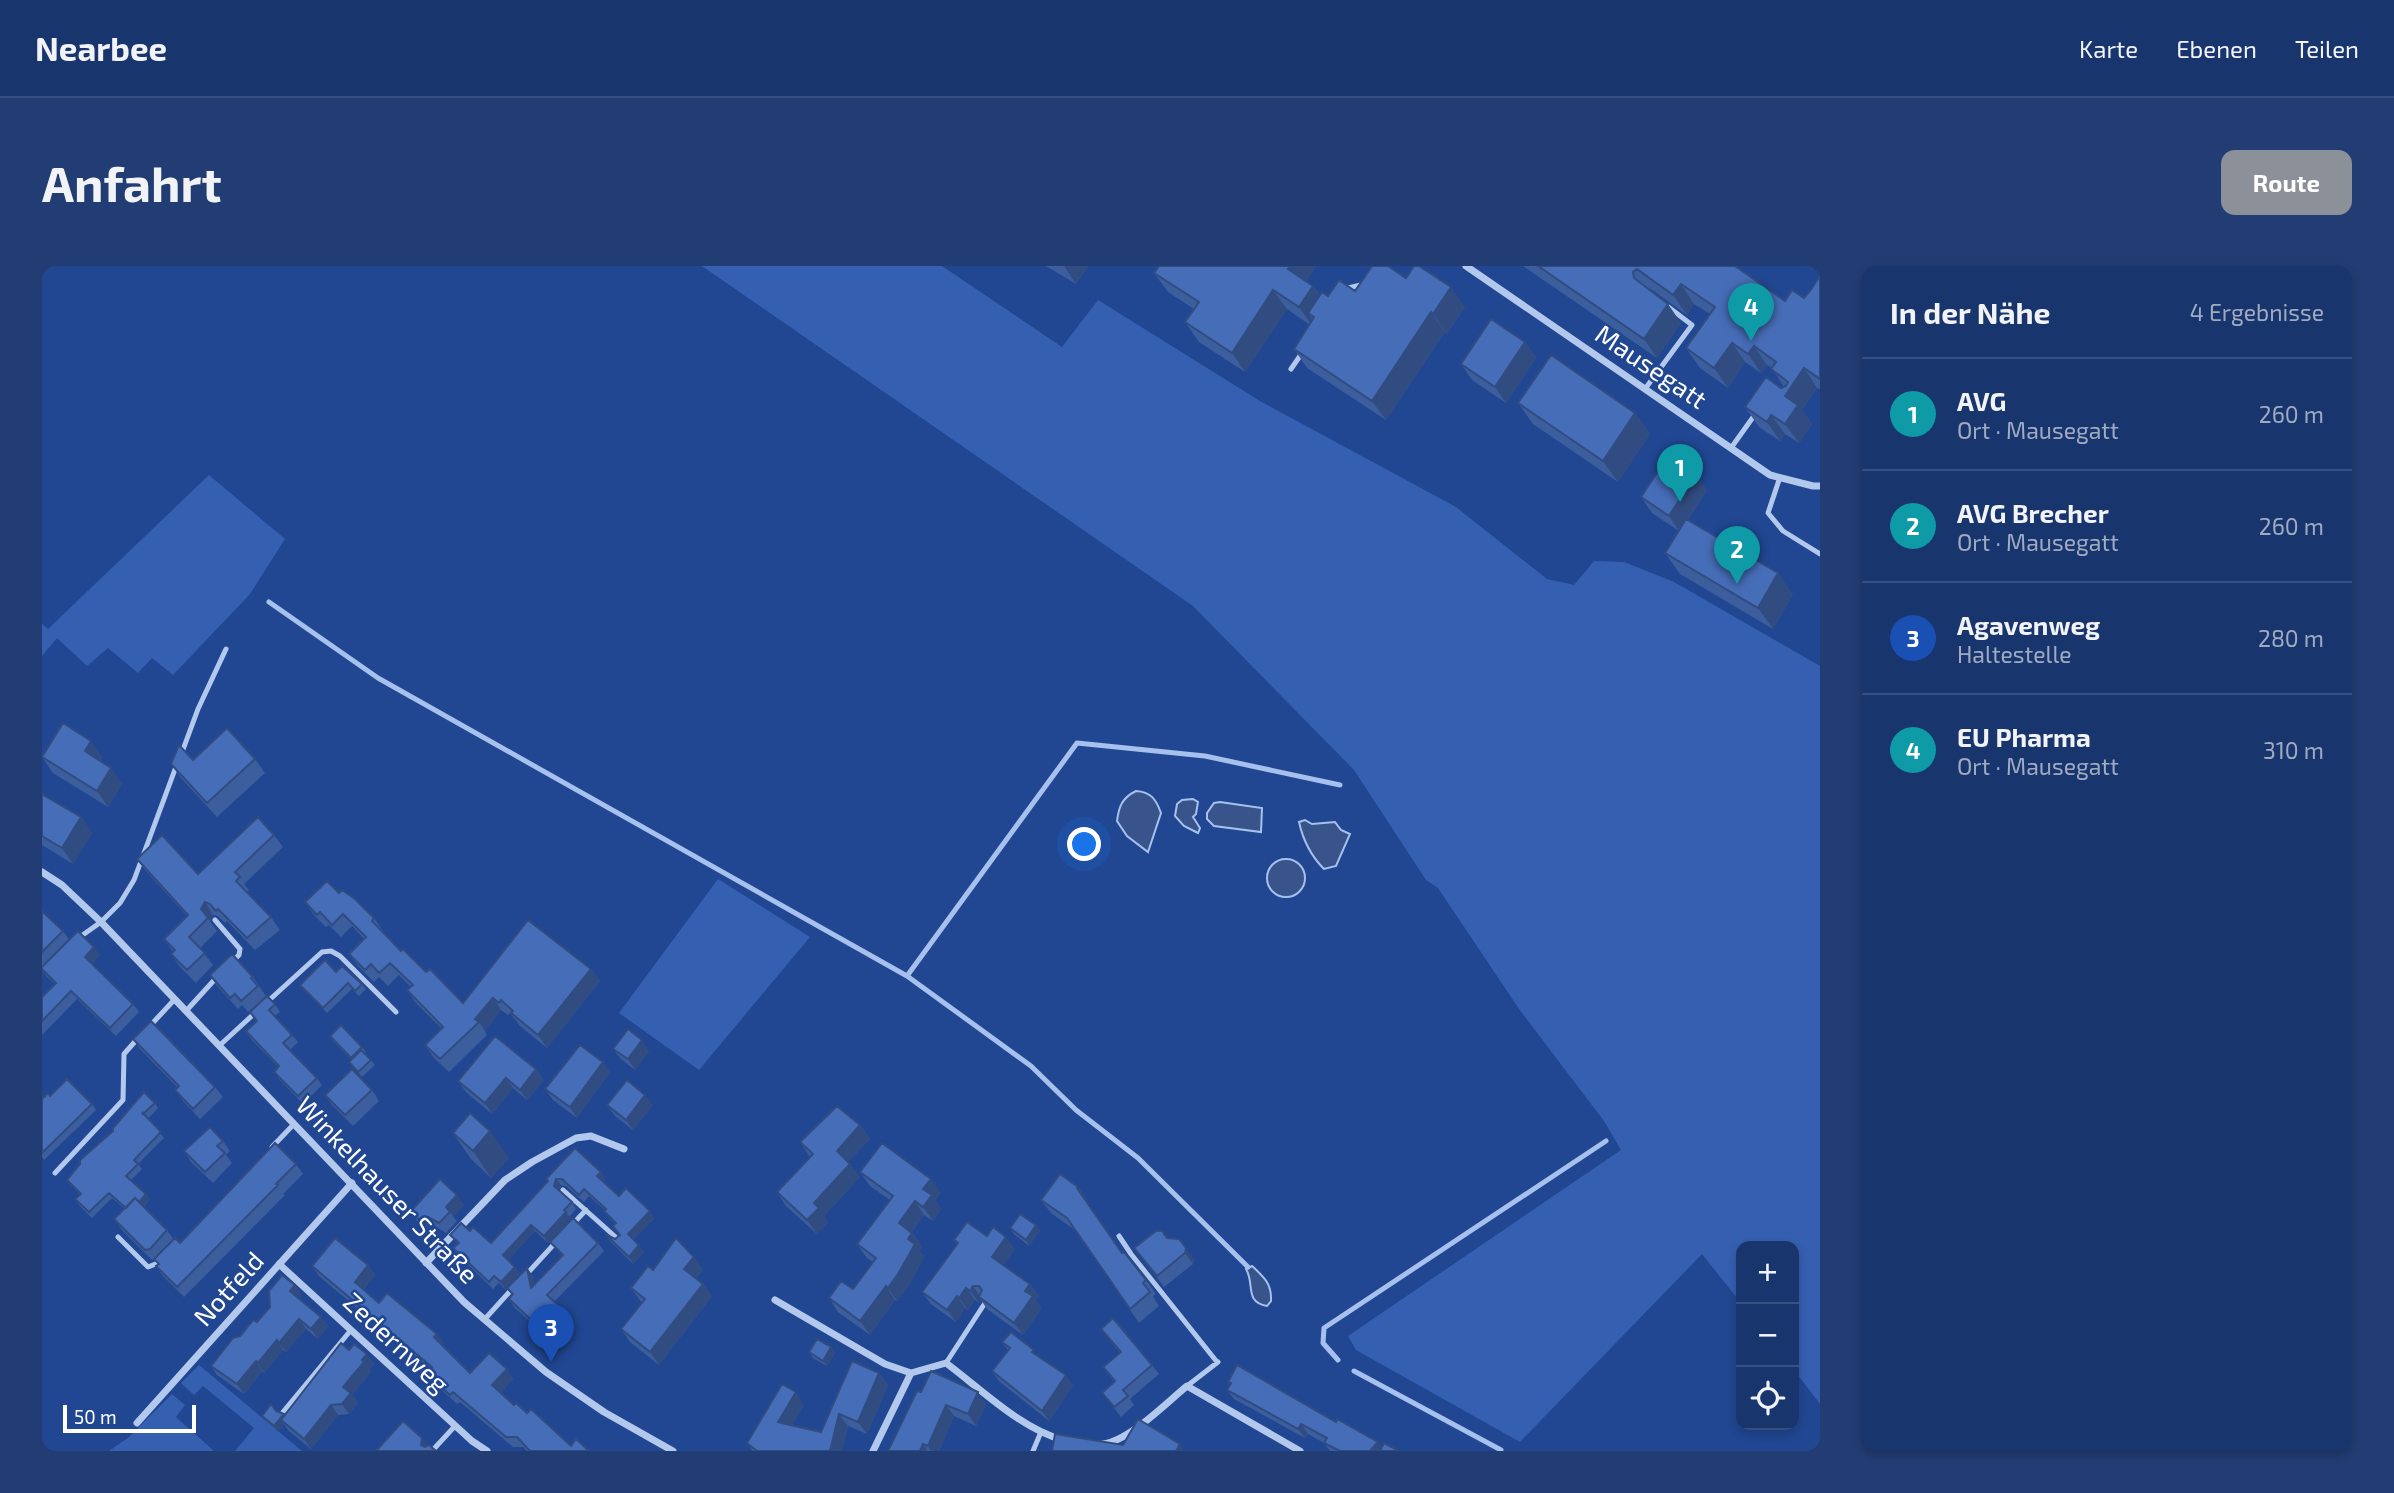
<!DOCTYPE html>
<html lang="de">
<meta charset="utf-8">
<style>
:root{--surface:#19356e;--page:#223d73;--text:#f1f3f6;--muted:#9fabc2;--line:#375081;--accent:#8c9099}
body{margin:0;font-family:"Exo 2",sans-serif;background:var(--page);color:var(--text)}
.controls{position:absolute;right:21px;bottom:21px;display:grid;overflow:hidden;border-radius:14px;box-shadow:0 4px 10px #0003}
.controls button{width:63px;height:63px;display:grid;place-items:center;padding:0;border:0;border-bottom:2px solid var(--line);background:var(--surface);color:var(--text);font:35px sans-serif}
.scale{position:absolute;left:21px;bottom:18px;width:133px;box-sizing:border-box;padding-left:7px;border:4px solid #fff;border-top:0;font-size:19px;line-height:24px;white-space:nowrap;color:#fff;-webkit-text-stroke:5px #214792;paint-order:stroke}
.you{position:absolute;left:1043px;top:579px;width:24px;height:24px;margin:-18px;border:5px solid #fff;border-radius:50%;background:#1a73e8;box-shadow:0 0 0 10px #1a73e833}
.badge{display:grid;place-items:center;width:46px;height:46px;border-radius:50%;background:var(--accent);color:#fff;font-size:23px;font-weight:700}
.pin{position:absolute;translate:-50% -58px;filter:drop-shadow(0 2px 4px #0008)}
.pin::after{content:'';position:absolute;top:37px;width:24px;height:21px;background:inherit;clip-path:polygon(0 0,100% 0,50% 100%)}
.list{margin:0;padding:0;list-style:none}
h2{display:flex;justify-content:space-between;align-items:center;height:91px;margin:0;padding:0 28px;font-size:30px}
h2 small{font-size:23px;font-weight:400;color:var(--muted)}
.list li{display:grid;grid-template-columns:46px 1fr auto;gap:21px;align-items:center;box-sizing:border-box;height:112px;padding:0 28px;border-top:2px solid var(--line)}
.list b{display:block;font-size:26px;white-space:nowrap}
.list p{margin:0;font-size:23px;white-space:nowrap;color:var(--muted)}
.list em{font-size:23px;font-style:normal;color:var(--muted)}
.icon{flex:none;width:38px;height:38px;fill:none;stroke:currentColor;stroke-width:2;stroke-linecap:round;stroke-linejoin:round}
.map{position:relative;flex:none;width:1778px;height:1185px;overflow:hidden;border-radius:14px}
header{display:flex;align-items:center;gap:42px;box-sizing:border-box;height:98px;padding:0 35px;background:var(--surface);border-bottom:2px solid var(--line)}
header strong{font-size:33px}
nav{display:flex;gap:38px;margin-inline-start:auto;font-size:24px}
.intro{display:flex;align-items:center;justify-content:space-between;box-sizing:border-box;height:168px;padding:0 42px}
h1{margin:0;font-size:49px}
.button{padding:18px 32px;border-radius:14px;background:var(--accent);color:#fff;font-size:24px;font-weight:700}
main{display:flex;gap:42px;padding:0 42px}
aside{flex:1;background:var(--surface);border-radius:14px;box-shadow:0 4px 10px #0003}
.map>svg:first-child{display:block}
.green{fill:#355fb0}
.water{fill:#39548b;stroke:#a7c1ee;stroke-width:2}
.lines{fill:none;stroke-linecap:round;stroke-linejoin:round}
.stream{stroke:#a7c1ee;stroke-width:5}
.lane{stroke:#b3c8ed;stroke-width:5}
.street{stroke:#b3c8ed;stroke-width:7}
.wall{fill:#3c5e9d}
.shaded-wall{fill:#314c80}
.building{fill:#466db7;stroke:#314c80;stroke-width:2}
.labels{text-anchor:middle;stroke-width:5;stroke-linejoin:round;paint-order:stroke}
.street-label{font-size:26px;fill:#fff;stroke:#214792}
</style>
<header>
<strong>Nearbee</strong>
<nav><a>Karte</a><a>Ebenen</a><a>Teilen</a></nav>
</header>
<div class="intro"><h1>Anfahrt</h1><a class="button">Route</a></div>
<main>
<div class="map">
<svg width="1778" height="1185" viewBox="0 0 1778 1185">
<rect width="100%" height="100%" fill="#214792"/>
<path class="green" d="M660,0h240l120,81 36,-47 162,101 196,106 91,72 27,6 20,-24 30,1 50,20 146,84v738l-26,-34v-124h-53v57l-39,-49 -182,188 -164,-92 -8,-14 273,-186 -17,-29 -85,-112 -81,-121 -12,-8 -72,-110 -161,-164z
M167,209l76,64 -35,55 -77,81 -21,-17 -14,15 -30,-25 -21,18 -30,-28 -15,18v-32l6,5z
M676,613l92,58 -111,133 -80,-57z
M157,1099l103,86h-67l19,-23 -51,-42 -9,9 -13,-12z
M130,1128l13,11 -9,12 38,34h-105l20,-14z"/>
<path class="water" d="M1094,525c15,1 20,8 25,22l-13,39 -21,-16 -10,-15c2,-15 5,-23 19,-30z
M1151,533l5,3 -2,12 -3,3 7,11 -2,5 -14,-7 -9,-10 2,-12 5,-4z
M1178,536l42,6 -1,24 -47,-6 -7,-7v-6l7,-10z
M1263,554l7,4 23,-2 6,8 9,4 -14,32 -12,3c-13,-13 -21,-29 -25,-47z
M1225 612a19 19 0 1 1 38 0a19 19 0 1 1-38 0Z
M1210,1000c12,11 20,18 19,35l-4,5c-23,-4 -12,-22 -21,-37z"/>
<g class="lines">
<path class="stream" d="M227,336l109,76 529,298 124,90 45,44 62,48 110,109
M865,710l170,-233 128,13 135,29
M1296,1094l-15,-17 1,-15 282,-187
M1312,1105l147,79"/>
<path class="lane" d="M1302,23l21,-5
M1249,103l11,-16
M1603,123l47,-64 -25,-19
M1689,182l25,-35
M1738,211l-12,36 15,18 37,23
M139,489l17,-46 28,-60
M173,654l25,29 -1,6 -8,8
M35,673l24,-17 19,-19 14,-23 43,-116
M224,737l56,-51 9,-1 9,5 56,56
M144,745l31,-34
M106,762l27,-29
M178,779l36,-33
M230,881l22,-23
M13,907l68,-73 1,-46 15,-17
M521,924l57,51
M530,959l14,-15
M1077,970l12,18 86,108
M76,971l30,30 15,-6
M483,1010l31,-34
M442,1054l29,-32
M904,1097l39,-60
M1145,1120l31,-24
M241,1146l68,-82
M390,1185l23,-25
M991,1185l8,-19"/>
<path class="street" d="M1424,0l304,209 43,11h7
M0,606l20,13 39,37 363,380 82,70 58,40 69,39
M384,997l79,-83 27,-18 44,-24 15,-2 33,13
M237,998l193,177 15,10
M733,1034l110,64 26,9 35,-10c35,26 75,66 117,77
M95,1157l215,-240
M1061,1178c26,-3 63,-41 84,-58l113,65
M831,1185l38,-78"/>
</g>
<path class="wall" d="M1004,0h42l-12,18z
M1117,0h157l-10,15 7,5 7,9 8,1 27,-5 51,-13 59,29 -18,27 -2,-2 -59,88 -79,-52 -13,-19 16,-24 -23,-16 -42,63 -46,-30 -14,-20 9,-13 -26,-17 -14,-19z
M1481,0h212l50,35 19,-3 6,-7 10,-15v113l-3,-1 -15,22 10,14 -13,19 -14,-9 -5,7 -21,-14 -14,-20 39,-20 -12,-19 -5,-3 -6,8 -16,-11 -17,26 -28,-20 -14,-20 24,-34 -16,-10 -7,11 -36,-26 -2,1 32,33 -24,35z
M1483,76l11,16 -30,45 -34,-23 -11,-16z
M1476,137l117,10 15,21 -32,48 -85,-58z
M1665,224l-19,30 105,74 -20,35 -93,-55 -15,-21 14,-22 -27,-18 -11,-16z
M0,491h60l-2,4 22,23 -14,23 -55,-34z
M213,493l10,14 -48,44 -36,-39 -10,-14 22,-4z
M0,528l39,23 11,16 -19,31 -31,-19z
M232,569l9,12 -39,37 5,6 -2,2 24,25 9,13 -25,20 -28,-29 -2,2 -7,-7 -5,-1 -3,6 7,10 -17,17 13,17 -17,18 -16,-16 -9,-13 2,-2 -9,-13 23,-23 -41,-45 -9,-12 61,15z
M297,627l35,25 9,13 -1,1 19,19 62,52 128,-34 9,12 -53,67 -27,-22 -10,-13 -2,2 -7,-5 -16,21 2,4 -38,37 -15,-14 -9,-13 17,-16 -26,-26 -9,-13 4,-3 -12,-12 -11,11 -9,-9 -5,5 -16,-16 -9,-12 15,-15 -12,-13 -11,11 -12,-12 -3,2 -12,-12 -9,-13z
M0,645l21,20 6,8 -27,27z
M58,689l-8,9 41,40 6,8 -23,24 -39,-37 -35,36v-38l13,-13 -8,-7 -5,-7z
M294,706l26,12 4,5 -7,7 -7,-7 -25,24 -23,-23 -4,-5z
M168,709l43,2 13,19 -18,16 -6,-7 -4,4 -21,-23z
M233,738l5,8 -5,4 17,19 6,7 -8,8 27,28 5,7 -19,19 -24,-25 -5,-7 4,-5 -27,-28 -5,-8 10,-10 -6,-9z
M288,770l32,11 4,5 -1,1 10,12 -13,12 -13,-15 2,-2 -18,-19z
M91,773l82,48 8,10 -23,22 -17,-18 -8,-11 3,-2 -38,-39z
M571,783l36,2 -14,19 -14,-11z
M494,803l8,11 -17,20 -14,-12 -21,26 -26,-22 -8,-11z
M568,806l-33,46 -24,-18 -8,-11z
M330,824l7,11 -26,25 -21,-21 -7,-10z
M8,830l42,8 4,6 -52,50 -2,-3v-58z
M113,837l3,5 -10,11 16,19 -26,26 4,5 -11,11 15,14 4,5 -6,8 23,23 7,10 6,3 116,-79 7,10 -20,20 2,1 -101,102 -21,-21 -7,-10 2,-2 -3,-4h-3l-30,-30 -8,-11 11,-10 -13,-11 -20,20 -13,-13 -4,-6 5,-4 -13,-15 13,-16z
M565,839h46l-20,25 -18,-14z
M818,859l10,14 -22,23 12,15 -36,39 4,6 -11,12 -31,-28 -9,-14 33,-35 -10,-15z
M411,867l56,25 -18,20 -20,-19z
M181,875l7,10 -4,4 6,8 -19,20 -22,-21 -7,-11z
M559,906l4,7 -2,2 16,15 35,22 -21,22 11,12 -11,12 -23,-23 -5,-7 10,5 5,-4 -5,-11 -11,-13 1,-1 -16,-14 -5,6 -18,-16 -5,-1 -2,5 13,12 4,7 -7,8 2,2 -23,24 -13,-12 -27,29 12,13 -15,16 -6,-6 -6,6 -35,-34 -5,-7 5,-4 -8,-9 20,-4 21,12 57,-62 -2,-2z
M818,906l81,21 -6,7 6,9 -8,12 -9,-6 -12,17 10,15 -3,3 5,7 -16,30 -11,14 -2,-1 -25,35 -32,-23 -9,-14 24,-9 20,-27 -6,-4 -10,-14 33,-44 -20,-14z
M1036,921l9,13 -1,2 36,51 24,27 10,14 -3,2 6,10 -20,17 -63,-92 -25,-18 -10,-13z
M422,939l-11,11 4,5 -11,12 -11,-7 -5,6 -13,-11 -6,-10z
M994,959l4,5 -11,16 -15,-12 -4,-6z
M945,970l28,13 -12,16 27,19 9,12 -3,4 5,9 -18,26 -36,-26 -6,-9 -2,3 -4,-3 -7,10 -3,-2 -9,14 -25,-18 -9,-12 35,-48 -3,-4z
M1125,972l27,21 -1,5 -29,23 -30,-39z
M508,976l48,1 6,8 -50,51 16,17 -3,4 4,7 -11,11 -5,-5 -5,4 -36,-33 -5,-8 3,-4 -5,-7 20,-20 6,8 1,9 28,-29z
M652,991l9,13 -7,8 7,6 9,12 -53,69 -29,-23 -9,-13 21,-26 -11,-15 22,-18z
M326,999l7,10 -12,15 16,13 65,40 -2,2 28,28 37,-4 6,10 -12,13 13,13 13,8 44,33 18,5h-62l-4,-4h-10l-53,-45 -3,2 -24,-22 -7,-9 3,-4 -110,-93 -7,-10z
M253,1019l6,9 -2,4 22,19 7,9 -10,13 -12,-10 -20,23 -3,-2 -19,23 -2,-2 -18,23 -27,-19 -6,-9z
M1059,1063l51,36 7,9 -29,25 4,6 -13,12 -19,-24 12,-11 -11,-15 17,-14z
M960,1076l71,43 -24,36 -50,-40 -7,-10 16,-21z
M789,1081l4,6 -8,13 -14,-8 -4,-6z
M307,1084l25,14 -5,5 2,3 -19,23 6,8 -9,11 -11,1 -27,34 -23,-19 -4,-6 -6,8 -12,-10 -4,-6 14,-5 9,4z
M837,1107l9,12 -21,49 -19,-8 -6,25h-89l-6,-8 57,-38 -12,20 29,7z
M1186,1116l108,40 46,25 17,4h-69l-6,-8 -16,-9 -3,4 -71,-39 -7,-9 3,-6z
M879,1126l65,12 -10,22 -22,-10 -15,35h-51z"/>
<path class="shaded-wall" d="M1022,0h24l-12,18z
M1248,0h26l-15,23 -13,-20z
M1639,18l13,20 -7,11 -14,-20z
M1271,20l14,20 -13,11 -6,-4 7,10 -2,4 -14,-20z
M1409,21l14,20 -18,27 -14,-20z
M1231,24l14,19 -42,63 -13,-19z
M1626,38l13,19 -24,35 -13,-19z
M1389,46l14,20 -59,88 -14,-19z
M1483,76l11,16 -30,45 -11,-16z
M1690,77l13,19 -17,26 -14,-20z
M1712,80l13,19 -6,8 -13,-19z
M1762,102l13,20 -15,22 10,14 -13,19 -14,-19v-28z
M1593,147l15,21 -32,48 -15,-21z
M1729,149l14,19 -5,7 -13,-19z
M1654,208l11,16 -27,42 -11,-16z
M1736,307l15,21 -20,35 -15,-21z
M49,475l11,16 -6,10 -11,-16z
M69,502l11,16 -14,23 -11,-16z
M39,551l11,16 -19,31 -11,-16z
M163,636l8,13 -3,6 -9,-12z
M52,681l6,8 -9,10 -6,-8z
M549,703l9,12 -53,67 -9,-13z
M451,732l8,12 -16,21 -6,-9 -4,-3z
M600,774l7,11 -14,19 -7,-11z
M561,796l7,10 -33,46 -7,-11z
M494,803l8,11 -17,20 -7,-10z
M464,812l7,10 -21,26 -7,-11z
M603,829l8,10 -20,25 -7,-10z
M818,859l10,14 -24,26 -9,-14z
M448,865l19,27 -18,20 -18,-27z
M808,898l10,13 -36,39 4,6 -11,12 -10,-14 7,-17z
M559,906l4,7 -3,3 -5,-6z
M514,913l5,6 -3,7 -4,-6z
M889,913l10,14 -6,7 6,9 -8,12 -10,-14v-18z
M1036,921l9,13 -1,2 -9,-14z
M104,928l4,5 -16,18 -4,-5z
M415,929l7,10 -11,11 -7,-9z
M873,935l9,14 -16,22 -9,-14z
M608,945l4,7 -22,23 -4,-7z
M524,946l5,7 -23,24 -4,-7z
M386,951l7,9 -5,6 -7,-9z
M489,959l4,6 -28,30 -4,-6z
M994,959l4,5 -11,16 -3,-6z
M870,967l10,14 -3,3 5,7 -16,30 -11,14 -9,-13 20,-49z
M964,971l9,12 -15,21 -8,-13z
M597,979l5,7 -11,12 -4,-7z
M1144,982l8,11 -1,5 -8,-11z
M652,991l9,13 -10,11 -9,-12z
M326,999l7,10 -14,17 -6,-10z
M473,1001l5,6 -15,16 -4,-7z
M485,1002l6,8 4,20 -6,-8z
M661,1018l9,12 -53,69 -9,-13z
M988,1018l9,12 -3,4 5,9 -18,26 -9,-12 11,-32z
M253,1019l6,9 -4,6 -7,-9z
M844,1020l9,14 -25,35 -10,-14z
M931,1020l9,13 -3,-2 2,3 -2,3 -9,-12z
M924,1022l9,12 -7,10 -9,-12z
M915,1030l8,12 -9,14 -9,-12z
M522,1045l6,8 -3,4 -7,-7z
M279,1051l7,9 -10,13 -7,-10z
M257,1053l7,10 -20,23 -7,-9z
M395,1068l7,9 -3,4 -7,-10z
M235,1074l6,10 -19,23 -6,-10z
M789,1081l4,6 -8,13 -4,-5z
M325,1088l7,10 -5,5 2,3 -19,23 6,8 -9,11 -7,-10 1,-17z
M214,1095l6,10 -18,23 -7,-10z
M465,1103l6,10 -14,15 -7,-9z
M837,1107l9,12 -21,49 -9,-12z
M1024,1109l7,10 -24,36 -7,-10z
M754,1126l8,13 -17,29 -9,-12z
M936,1126l8,12 -10,22 -8,-12z
M289,1139l7,10 -27,34 -7,-10z
M904,1139l8,11 -15,35h-8l-3,-5z
M242,1148l4,6h-7l3,4 -6,8 -4,-6z
M797,1148l9,12 -6,25h-12z
M1259,1158l7,10 -3,4 -7,-9z
M380,1172l6,9v4l-7,-6z
M1336,1176l7,9h-15z
M881,1178l4,7h-7z
M1138,1178l4,7h-8z"/>
<path class="building" d="M1117,0h131l-2,3 25,17 -14,21 -26,-17 -41,63 -47,-31 14,-20 -45,-29z
M1330,0h16l18,12 8,-12h5l32,21 -18,27 -2,-2 -59,89 -78,-52 20,-32 -6,-4 14,-21 6,4 11,-16 16,11z
M1496,0h197l50,35 7,-11 12,8 6,-7 10,-15v103l-16,-11 -19,28 13,9 -13,19 -14,-9 -4,7 -22,-15 21,-30 15,11 5,-2 2,-4 -17,-13 5,-7 -22,-16 -6,8 -16,-11 -18,25 -28,-20 29,-41 -34,-23 -8,11 -36,-26 -4,3 1,6 34,26 -24,35z
M1449,53l34,23 -30,45 -34,-23z
M1509,89l84,58 -32,48 -85,-58z
M1626,190l28,18 -27,42 -28,-19z
M1644,253l92,54 -20,35 -93,-55z
M21,457l28,18 -6,10 26,17 -14,23 -55,-34z
M185,462l28,31 -48,44 -36,-39 8,-19 14,15z
M0,528l39,23 -19,31 -20,-12z
M216,551l16,18 -39,37 5,5 -4,4 35,36 -24,21 -29,-29 -2,2 -6,-7 -5,-2 -4,7 7,9 -19,19 16,16 -18,17 -16,-16 4,-4 -11,-11 24,-24 -51,-56 25,-24 36,39z
M285,615l12,12 3,-3 13,9 19,19 -2,3 29,30 2,-2 23,23 4,-3 33,34 65,-83 63,49 -53,66 -27,-22 2,-2 -12,-11 -2,3 -6,-5 -18,21 4,3 -39,37 -15,-14 18,-18 -36,-37 6,-5 -23,-22 -11,10 -8,-9 -6,6 -16,-16 17,-17 -23,-23 -11,11 -12,-13 -3,3 -12,-13z
M0,645l21,20 -21,21z
M36,665l16,16 -9,10 48,47 -23,24 -39,-37 -29,30v-24l14,-14 -14,-14v-2z
M190,688l21,23 -2,1 7,8 -17,15 -6,-7 -5,4 -20,-23z
M283,694l11,12 6,-6 20,18 -7,7 -7,-8 -25,25 -23,-23z
M225,730l8,8 -6,6 23,25 -9,8 34,35 -19,18 -24,-24 5,-6 -33,-35 11,-10 -7,-9z
M109,755l64,66 -22,22 -18,-19 4,-4 -46,-47z
M299,759l21,22 -11,11 -21,-22z
M586,763l14,11 -14,19 -15,-10z
M453,770l41,33 -16,21 -14,-12 -21,25 -27,-22z
M538,779l23,17 -33,45 -25,-18z
M319,784l10,10 -13,12 -9,-10z
M310,803l20,21 -27,25 -20,-20z
M25,813l25,25 -50,49v-54l6,-6 2,3z
M585,814l18,15 -19,25 -19,-15z
M102,826l11,11 -12,11 -1,-2 19,20 -27,28 4,4 -12,12 20,18 -7,8 -4,-4 -9,10 -17,-15 -20,19 -14,-13 6,-5 -14,-14 13,-16v-4l33,-29v-3z
M795,840l23,19 -23,26 13,13 -36,39 5,5 -12,12 -30,-28 36,-38 -13,-12z
M428,847l20,18 -17,20 -20,-18z
M168,861l13,14 -6,5 8,7 -20,19 -21,-21z
M233,877l21,21 -20,20 2,1 -101,102 -21,-21 3,-2 -5,-5 21,-21 5,5z
M840,877l49,36 -8,10 9,6 -9,12 -8,-6 -16,22 13,10 -4,6 7,5 -17,30 -10,14 -2,-2 -26,35 -31,-23 12,-17 12,8 23,-31 -19,-14 36,-48 -33,-24z
M533,882l26,24 -4,4 22,20 7,-8 24,23 -22,23 11,11 -10,12 -24,-23 10,5 5,-4 -7,-9 3,-3 -12,-12 2,-2 -22,-20 -5,6 -17,-16h-6l-2,7 18,16 -8,8 2,2 -22,24 -13,-11 -28,30 12,12 -14,15 -7,-6 -5,6 -36,-34 6,-5 -9,-8 11,-12 9,8 3,-4 18,16 57,-62 -2,-2z
M1018,908l18,13 -1,1 45,65 2,-1 22,28 -3,3 7,9 -20,17 -63,-91 -26,-18z
M398,913l17,16 -11,12 4,5 -11,11 -11,-6 -5,6 -12,-12z
M93,932l32,32 -17,19 -5,1 -31,-31z
M978,948l16,11 -10,15 -16,-12z
M531,952l25,25 -51,52 17,16 -4,5 6,6 -11,11 -6,-5 -5,4 -35,-33 4,-5 -6,-6 20,-20 4,20 32,-33 -13,-13z
M925,956l20,14 6,-9 13,10 -14,20 38,27 -5,7 8,5 -19,27 -35,-26 3,-7 -3,-4h-6l-3,5 -4,-3 -7,10 -2,-2 -10,14 -25,-18 36,-49 -4,-3z
M1114,965h6l5,7 12,1 7,9 -1,5 -28,23 -23,-28z
M293,972l33,27 -13,17 24,21 8,-10 50,41 -3,3 36,36 19,-20 18,16 -15,16 22,20 2,-2 11,10 4,-4 40,37 5,-7 13,12h-59l-13,-14h-11l-53,-45 -3,3 -24,-22 6,-6 -120,-101z
M634,972l18,19 -10,12 19,15 -53,68 -29,-23 24,-30 -14,-11 17,-22 5,4z
M240,1009l13,10 -5,6 31,26 -10,12 -12,-10 -20,24 -2,-3 -19,23 -2,-2 -19,23 -26,-18 22,-28 7,-2 13,-16 4,2 13,-15 -1,-16z
M1071,1052l39,47 -29,25 5,6 -14,11 -12,-14 13,-12 -12,-14 18,-15 -20,-23z
M969,1066l23,18 -2,2 34,23 -24,36 -50,-40 18,-23 -8,-6z
M775,1073l14,8 -8,14 -14,-9z
M299,1077l8,7 5,-6 13,10 -5,6 2,2 -21,25 8,6 -9,11 -11,1 -27,34 -23,-19z
M810,1095l27,12 -21,49 -19,-8 -9,37h-73l-10,-8 35,-59 14,8 -18,30 43,10z
M1195,1099l99,57 1,-3 41,23 -8,9h-30l-16,-8 3,-5 -26,-14 -3,5 -71,-39 4,-7 -3,-1z
M889,1105l47,21 -10,22 -22,-9 -18,41 -5,-2 -3,7h-32l29,-60 4,1z
M229,1138l5,7 8,3 -10,12 -12,-10z
M1096,1153l42,25 -4,7h-124l3,-17 68,11z
M361,1155l19,17 -1,7 4,2 4,-2 7,6h-60z
M1342,1177l15,8h-19z"/>
<g class="labels">
<g class="street-label">
<text transform="translate(1609 101) rotate(34)" y="9">Mausegatt</text>
<text transform="translate(345 924) rotate(46)" y="9">Winkelhauser Straße</text>
<text transform="translate(187 1023) rotate(-48)" y="9">Notfeld</text>
<text transform="translate(354 1077) rotate(43)" y="9">Zedernweg</text>
</g>
</g>
</svg>
<div class="controls">
<button>+</button>
<button>−</button>
<button><svg class="icon" aria-label="locate" viewBox="0 0 24 24"><circle cx="12" cy="12" r="6"/><path d="M12 2v4M12 18v4M2 12h4M18 12h4"/></svg></button>
</div>
<div class="scale">50 m</div>
<div class="you"></div>
<div class="pin badge" style="left:1638px;top:236px;background:#0f9aa8">1</div>
<div class="pin badge" style="left:1695px;top:318px;background:#0f9aa8">2</div>
<div class="pin badge" style="left:509px;top:1096px;background:#1a4fb4">3</div>
<div class="pin badge" style="left:1709px;top:75px;background:#0f9aa8">4</div>
</div>
<aside>
<h2>In der Nähe<small>4 Ergebnisse</small></h2>
<ul class="list">
<li><span class="badge" style="background:#0f9aa8">1</span><div><b>AVG</b><p>Ort · Mausegatt</p></div><em>260 m</em></li>
<li><span class="badge" style="background:#0f9aa8">2</span><div><b>AVG Brecher</b><p>Ort · Mausegatt</p></div><em>260 m</em></li>
<li><span class="badge" style="background:#1a4fb4">3</span><div><b>Agavenweg</b><p>Haltestelle</p></div><em>280 m</em></li>
<li><span class="badge" style="background:#0f9aa8">4</span><div><b>EU Pharma</b><p>Ort · Mausegatt</p></div><em>310 m</em></li>
</ul>
</aside>
</main>
